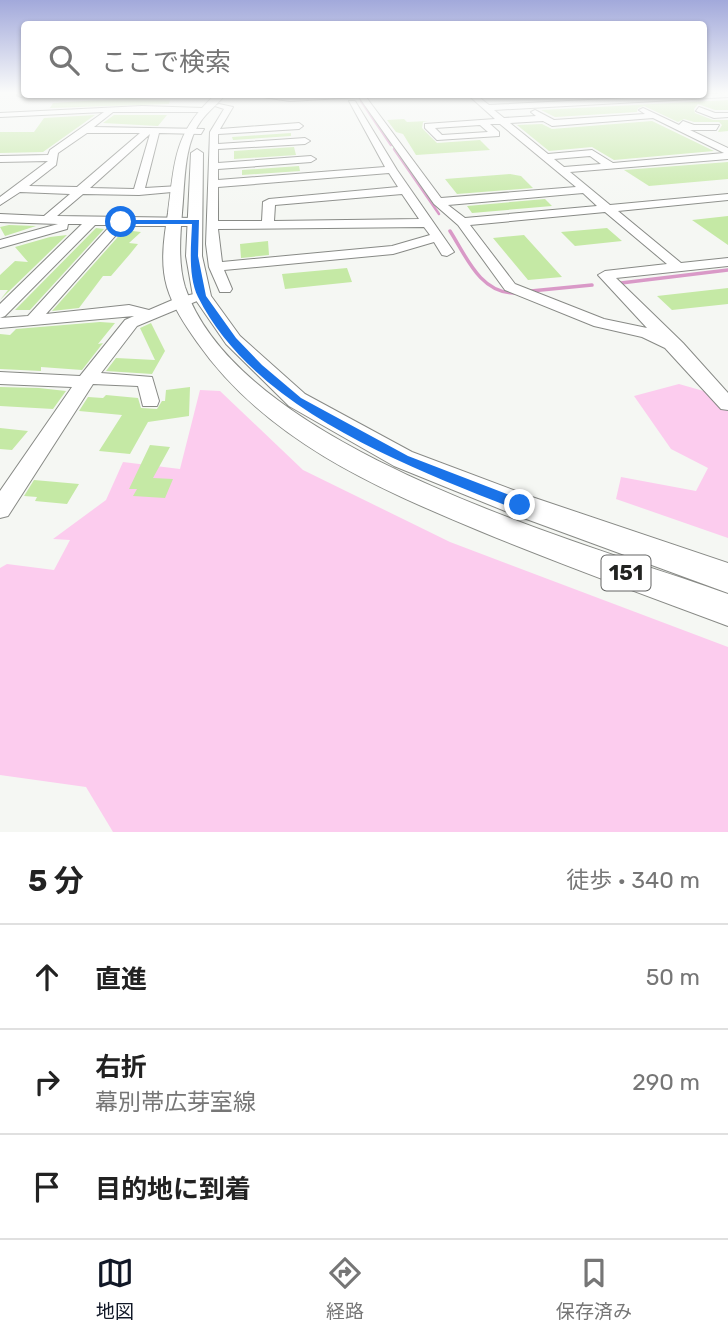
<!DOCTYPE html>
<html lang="ja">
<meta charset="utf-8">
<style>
:root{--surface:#fff;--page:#f6f6f6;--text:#222;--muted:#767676;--line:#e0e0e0;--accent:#111827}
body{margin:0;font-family:Rubik,"Noto Sans JP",sans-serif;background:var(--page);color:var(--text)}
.stop{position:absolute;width:21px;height:21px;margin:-16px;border:5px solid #1a73e8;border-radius:50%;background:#fff}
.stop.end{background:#1a73e8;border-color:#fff;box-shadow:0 2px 7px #0008}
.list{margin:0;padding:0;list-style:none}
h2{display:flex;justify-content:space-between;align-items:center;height:91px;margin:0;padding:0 28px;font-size:30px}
h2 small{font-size:23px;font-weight:400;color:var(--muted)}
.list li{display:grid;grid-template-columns:46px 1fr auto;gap:21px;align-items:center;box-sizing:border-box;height:105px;padding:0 28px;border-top:2px solid var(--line)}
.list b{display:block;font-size:26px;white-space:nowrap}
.list p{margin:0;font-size:23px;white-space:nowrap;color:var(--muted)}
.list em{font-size:23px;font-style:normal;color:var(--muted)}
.icon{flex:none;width:38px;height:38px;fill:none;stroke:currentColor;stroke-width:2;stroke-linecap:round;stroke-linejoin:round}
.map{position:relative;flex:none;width:728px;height:832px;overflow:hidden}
.search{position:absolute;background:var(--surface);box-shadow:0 2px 5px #0004;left:21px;right:21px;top:21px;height:77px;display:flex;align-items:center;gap:18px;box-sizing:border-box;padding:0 24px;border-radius:7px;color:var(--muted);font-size:26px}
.sheet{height:406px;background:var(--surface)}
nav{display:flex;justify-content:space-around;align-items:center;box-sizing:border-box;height:98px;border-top:2px solid var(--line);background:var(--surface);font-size:19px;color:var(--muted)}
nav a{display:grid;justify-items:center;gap:4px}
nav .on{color:var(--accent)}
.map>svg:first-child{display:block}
.green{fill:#fcccee}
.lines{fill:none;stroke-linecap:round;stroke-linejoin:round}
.stream-far1{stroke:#d999c7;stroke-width:2.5}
.stream{stroke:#d999c7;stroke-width:3.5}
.building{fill:#c5e9a5}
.minor-casing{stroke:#888a86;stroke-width:2}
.major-casing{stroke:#888a86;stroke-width:2}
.minor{fill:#fff;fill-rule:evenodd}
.major{fill:#fff;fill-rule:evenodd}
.route{fill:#1a73e8}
.labels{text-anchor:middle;stroke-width:7;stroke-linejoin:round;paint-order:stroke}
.shield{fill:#fff;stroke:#646564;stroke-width:2}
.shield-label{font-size:21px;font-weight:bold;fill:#222321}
</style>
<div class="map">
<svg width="728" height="832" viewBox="0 0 728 832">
<rect width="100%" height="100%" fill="#f5f7f3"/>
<path class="green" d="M679,384l49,14v140l-112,-39 5,-22 75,14 12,-23 -37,-19 -37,-53z
M200,390l20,1 83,79 147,72 278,105v185h-615l-27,-45 -86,-12v-207l7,-4 47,6 16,-30 -17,-1 53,-39 17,-38 57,7z"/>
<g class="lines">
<path class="stream-far1" d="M361,101l30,44
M394,149l45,65"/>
<path class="stream" d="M450,231c16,25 30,62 64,62
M621,283l107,-13
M531,291l61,-6"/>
</g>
<path class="building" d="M130,98l40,2 -1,4 -119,4 3,-5z
M728,100v10h-13l-17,-6 -4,5 1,4 18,7h15v11l-10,1 4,-7 -3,-3h-25l-10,-3 -6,3 -34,-16 -6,2 -1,4 -82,5 -14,-7z
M95,115l-52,37 -43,1v-21h34l10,-14z
M114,115h53l-9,11 -55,-3z
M404,119l3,3 21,-1 -5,1 -1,6 15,15 43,-3 10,10 -74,5 -13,-21 -7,-2 -9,-12z
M652,121l62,30 -100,9 -22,-13 -43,4 -32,-26 25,-1 10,5z
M291,133v3l-58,4 -1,-3z
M294,147l2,8 -62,4v-8z
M728,162v17l-79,7 -25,-16z
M299,166l1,5 -58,4v-5z
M510,174l11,2 12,12 -76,6 -12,-15z
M545,199l7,7 -80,7 -5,-7z
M728,216v29l-36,-25z
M9,225l27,1 -31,10 -5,-9z
M96,228l8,1 -74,81h-15z
M607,228l15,13 -47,5 -14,-14z
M124,230l17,2 -12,11 9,1 -8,10 -19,22h-8l-24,32 -27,3z
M67,235l-67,65 8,-10h-8v-15l15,-14 13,1 -13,-15 35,-10z
M524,235l38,42 -34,3 -35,-42z
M268,241l1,14 -28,3 -1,-14z
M347,268l5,14 -67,7 -3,-15z
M728,288v16l-56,6 -15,-14z
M100,322l15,1 -17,21 5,-1 -21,27 -41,-3v4l-41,-2v-35l10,1 6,-6z
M151,323l14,28 -13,23 -46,-3 10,-13 39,2 -15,-32z
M0,387l39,1 27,3 -13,18 -53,-3z
M190,387l-1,29 -41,6 -18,32 -31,-3 23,-36 -43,-4 9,-14 15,1 3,-3 32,3 3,10 16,1 5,-8h3l1,-11z
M0,428l28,3 -16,19 -12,-1z
M150,445l20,2 -17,31 20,1 -8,19 -32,-2 4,-7h-8z
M34,480l45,4 -12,20 -32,-3 2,-4 -13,-1z"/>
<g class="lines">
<defs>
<path id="minor" d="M19,93l8,1 -6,3 -4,-2z
M728,93v4l-234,13 10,8 32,-2 -5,-4 4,-2 19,10 91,-6 -6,-4 4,-2 36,17 4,-4 11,4h25l-3,5h-26l38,18v11l-158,13 40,33 118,-11v6l-110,11 63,52 47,-5v8l-112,12 67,65 45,50v17l-7,-1 -56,-61 -23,-11 -48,-11 -89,-36 -47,-65 -24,-21 -75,-107 -69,4 -48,-7 48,3 89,-3 -13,3 75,101 135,-11 -76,-63h-10l9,8v4l-62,4 -12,-12v-4l70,-5 -28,-25h8l14,11zM653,118l71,35 -111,10 -21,-13 -44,4 -38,-31 33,-2 9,5zM480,125l8,7 -46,3 -7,-7zM590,156l11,8 -37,3 -10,-8zM583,193l14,13 -132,12 -17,-13zM605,212l62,52 -62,7 -7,4 49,53 -43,-9 -89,-35 -45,-59z
M349,101h6l42,69 57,82 -7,4 -5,-1 -8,-13 -41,12 -169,16 8,19 -2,3h-10l-11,-25 -3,-23 4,-112 14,-23 -9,-3 4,-2 14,3 -13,22 79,-6 4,3 -4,3 -81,5v10l87,-6 5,3 -5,3 -87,5v14l93,-7 5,3 -5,3 -93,7v11l167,-13zM389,173l9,14 -129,12 -6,3 -1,19h-44v-34zM402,194l17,25 -145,2 1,-16zM424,227l6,8 -38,11 -170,16 -4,-33z
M142,106l61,2 4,2 -4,2h-90l-19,15 110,2 -3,5 -42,-1 -14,55 34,-2 4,1v4l-44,4 -56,-1 -26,22 139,2 6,4 -6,4h-72l-78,88 83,-9 20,5 28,-12 25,-6 7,4 -72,30 -36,47 51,4 7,24 -2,5h-14l-5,-20 -45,-2 -85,132 -8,2v-27l72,-104 -72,-3v-12l80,4 45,-56 9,-4 -134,12v-10l28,-2 83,-91h-16l-90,91 -5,2v-14l82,-80h-14l-1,5 -67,19v-8l58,-16 -58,-2v-8l44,2 26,-22 -50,-2 -20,13v-8l48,-36 -48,1v-6l48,-1 2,-5 54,-38 -104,5v-4zM87,133h53l-63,54 -48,-1 27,-21 2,-12zM150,134l-16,55 -44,-1z
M699,107l16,6h13v4l-14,1 -18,-7z"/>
<path id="major" d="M216,94h10c-8,10 -18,17 -25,27 -18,24 -16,64 -19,92 -2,24 -4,51 3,74 55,162 394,254 543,307v32c-83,-31 -166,-61 -248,-95 -106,-44 -215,-92 -283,-189 -12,-17 -24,-35 -30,-55 -7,-24 -3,-50 1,-74 7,-53 6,-81 48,-119z
M197,149l6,4 -1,103 9,40 29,40 65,58 107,58 117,44 199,67v30l-218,-80 -116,-47 -105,-60 -63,-62 -33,-48 -7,-40 5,-103z"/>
</defs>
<use href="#minor" class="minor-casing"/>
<use href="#major" class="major-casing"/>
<use href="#minor" class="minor"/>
<use href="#major" class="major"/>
</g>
<linearGradient id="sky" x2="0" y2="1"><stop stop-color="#a2a9db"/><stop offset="0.44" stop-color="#fafbfa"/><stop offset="1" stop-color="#fafbfa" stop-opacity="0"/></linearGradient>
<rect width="728" height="210" fill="url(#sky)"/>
<path class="route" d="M121,220h78l-1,36 8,40 30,42 26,27 39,33 107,58 117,45v8h-10c-110,-44 -260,-99 -317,-212 -10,-21 -7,-50 -6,-73h-74z"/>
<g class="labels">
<rect class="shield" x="601.5" y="555.5" width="49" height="35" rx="5"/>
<g class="shield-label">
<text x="626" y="580">151</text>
</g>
</g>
</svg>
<div class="stop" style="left:121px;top:222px"></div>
<div class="stop end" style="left:520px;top:505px"></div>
<div class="search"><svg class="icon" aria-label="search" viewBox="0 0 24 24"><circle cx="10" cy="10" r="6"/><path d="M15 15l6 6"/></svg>ここで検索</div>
</div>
<section class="sheet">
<h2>5 分<small>徒歩 · 340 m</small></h2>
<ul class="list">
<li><svg class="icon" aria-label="ahead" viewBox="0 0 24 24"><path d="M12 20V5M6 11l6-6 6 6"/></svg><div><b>直進</b></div><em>50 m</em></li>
<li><svg class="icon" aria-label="right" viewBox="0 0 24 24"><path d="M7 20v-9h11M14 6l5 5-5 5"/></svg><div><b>右折</b><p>幕別帯広芽室線</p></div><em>290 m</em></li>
<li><svg class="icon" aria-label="arrive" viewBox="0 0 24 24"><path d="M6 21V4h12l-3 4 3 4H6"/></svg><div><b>目的地に到着</b></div></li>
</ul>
</section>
<nav>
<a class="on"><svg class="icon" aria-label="map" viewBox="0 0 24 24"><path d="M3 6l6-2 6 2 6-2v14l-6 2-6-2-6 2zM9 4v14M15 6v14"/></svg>地図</a>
<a><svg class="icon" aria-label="directions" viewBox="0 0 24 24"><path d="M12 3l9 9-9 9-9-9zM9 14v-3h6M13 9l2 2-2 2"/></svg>経路</a>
<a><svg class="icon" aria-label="saved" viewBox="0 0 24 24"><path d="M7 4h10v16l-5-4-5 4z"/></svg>保存済み</a>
</nav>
